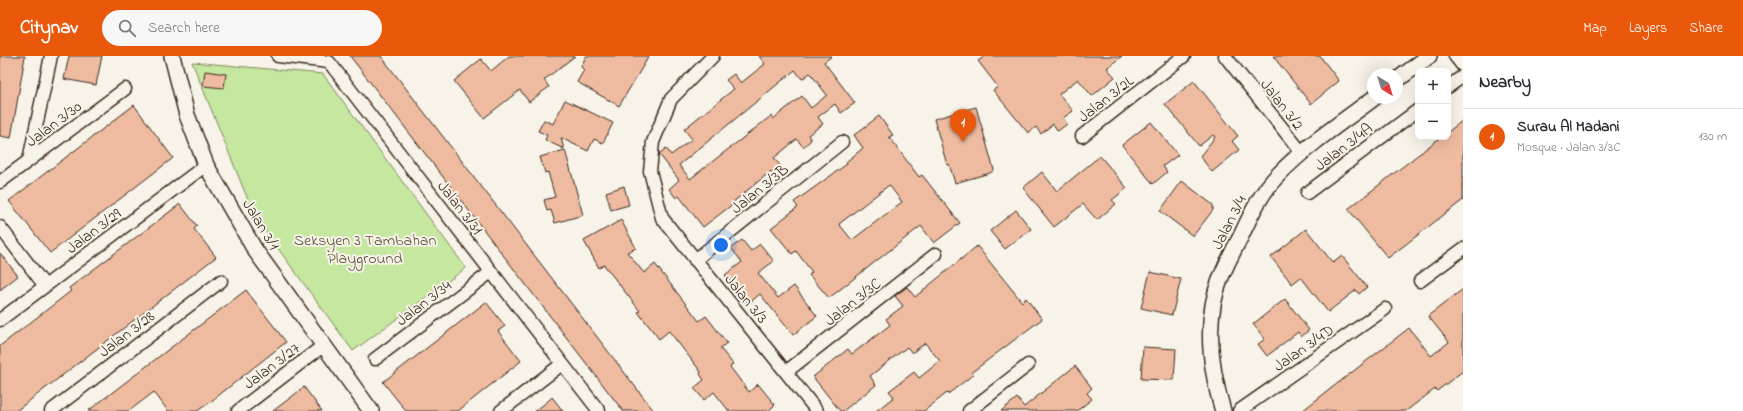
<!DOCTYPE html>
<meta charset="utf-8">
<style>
:root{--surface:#fff;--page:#f7f7f7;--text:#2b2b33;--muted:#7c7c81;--line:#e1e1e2;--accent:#ea580c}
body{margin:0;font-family:"Indie Flower",sans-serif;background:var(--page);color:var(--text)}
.controls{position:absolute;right:12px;top:12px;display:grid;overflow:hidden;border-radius:8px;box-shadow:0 4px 16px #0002}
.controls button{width:36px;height:36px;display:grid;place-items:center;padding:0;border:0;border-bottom:1px solid var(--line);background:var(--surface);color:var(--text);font:20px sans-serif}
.compass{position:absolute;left:1367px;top:12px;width:36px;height:36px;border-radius:50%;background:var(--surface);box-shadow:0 4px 16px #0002;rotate:142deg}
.you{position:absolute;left:721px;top:189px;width:14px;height:14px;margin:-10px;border:3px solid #fff;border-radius:50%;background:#1a73e8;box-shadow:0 0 0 6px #1a73e833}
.badge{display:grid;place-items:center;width:26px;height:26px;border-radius:50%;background:var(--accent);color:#fff;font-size:13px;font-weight:700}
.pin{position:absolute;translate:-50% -33px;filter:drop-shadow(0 1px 2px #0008)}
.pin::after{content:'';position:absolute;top:21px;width:14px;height:12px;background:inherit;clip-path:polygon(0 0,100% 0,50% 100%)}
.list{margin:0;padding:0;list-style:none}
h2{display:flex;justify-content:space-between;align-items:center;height:52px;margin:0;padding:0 16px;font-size:17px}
h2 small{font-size:13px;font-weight:400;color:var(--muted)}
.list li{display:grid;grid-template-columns:26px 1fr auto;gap:12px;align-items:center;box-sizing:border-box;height:56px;padding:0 16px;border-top:1px solid var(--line)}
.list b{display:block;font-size:15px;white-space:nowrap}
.list p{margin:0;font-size:13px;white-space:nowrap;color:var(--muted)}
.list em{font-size:13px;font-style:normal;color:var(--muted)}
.icon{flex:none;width:22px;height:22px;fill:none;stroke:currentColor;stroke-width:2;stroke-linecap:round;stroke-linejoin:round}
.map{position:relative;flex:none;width:1463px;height:355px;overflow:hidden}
header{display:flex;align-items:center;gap:24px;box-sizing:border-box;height:56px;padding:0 20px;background:var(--accent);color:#fff}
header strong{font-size:19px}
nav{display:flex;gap:22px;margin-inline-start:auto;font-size:14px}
.search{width:280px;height:36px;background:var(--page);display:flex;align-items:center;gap:10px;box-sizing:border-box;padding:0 14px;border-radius:22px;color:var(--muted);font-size:15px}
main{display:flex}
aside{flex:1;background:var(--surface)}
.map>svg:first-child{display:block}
.green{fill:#c5e7a0;stroke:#80885f}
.building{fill:#eebba0;stroke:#3b2a1e;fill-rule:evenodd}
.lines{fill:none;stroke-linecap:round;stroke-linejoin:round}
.minor-casing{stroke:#3b2a1e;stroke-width:15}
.tertiary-casing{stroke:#3b2a1e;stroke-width:18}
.minor{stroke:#f7f3e8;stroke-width:12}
.tertiary{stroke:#f7f3e8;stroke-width:15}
.labels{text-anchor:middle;stroke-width:4;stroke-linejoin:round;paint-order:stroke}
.street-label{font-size:16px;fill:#3b2a1e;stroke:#f7f3e8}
.park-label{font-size:16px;fill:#575038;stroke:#f7f3e8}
</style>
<header>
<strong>Citynav</strong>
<div class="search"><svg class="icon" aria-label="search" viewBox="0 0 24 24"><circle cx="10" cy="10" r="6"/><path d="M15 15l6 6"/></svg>Search here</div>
<nav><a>Map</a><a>Layers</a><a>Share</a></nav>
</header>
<main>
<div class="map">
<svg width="1463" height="355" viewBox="0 0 1463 355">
<rect width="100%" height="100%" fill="#f7f3e8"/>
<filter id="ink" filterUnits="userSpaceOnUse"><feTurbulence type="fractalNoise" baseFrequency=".025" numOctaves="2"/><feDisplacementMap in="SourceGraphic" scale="8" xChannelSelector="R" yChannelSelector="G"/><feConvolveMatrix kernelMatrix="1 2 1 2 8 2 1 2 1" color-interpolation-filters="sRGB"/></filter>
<g filter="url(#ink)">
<path class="green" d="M192,6l131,12 143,194 -113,83 -98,-134z"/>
<path class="building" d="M0,0h25l-14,82 -11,-2z
M69,0h33l-6,29 -32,-6z
M350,0h31l273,355h-31z
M509,0h66l-31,24 5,7 -20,15 -9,-12 -36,28 -30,-37 27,-22 10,12z
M586,0h63l-30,50 -42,-24 7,-12 -3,-3z
M759,0h73l-8,6 31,41 -14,10 -6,-9 -17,13 5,7 -15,11 3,5 -8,7 -6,-8 -23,19 8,10 -9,7 -2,-4 -39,32 1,1 -30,23 -24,-31 -3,2 -7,-9 10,-9 -20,-26 7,-6 5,7 21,-16 -8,-10 50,-40 -8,-9 8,-6 7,9 24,-19zM795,14l7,9 8,-6 17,22 -16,13 -9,-12 -29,23 -2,-3 -81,63 -11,-14z
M985,0h137l-15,12 8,9 -23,19 -14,-17 -19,15 14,17 -10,7 4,6 -9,7 -5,-7 -12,10 -5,-7 -8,6 -35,-43 5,-3 -20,-26z
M1273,0h47l19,25 -28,23z
M205,15l21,3 -2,14 -21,-2z
M1194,25l44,55 -6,5 7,9 -27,22 -12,-16 15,-19 -2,-2 -14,11 -34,-42z
M565,44l48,23 -10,20 -9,-4 -6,12 -27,-13 3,11 -19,-9 2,-5 -9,-4 6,-11 9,4z
M134,49l39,53 -123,95 -41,-52z
M976,51l18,63 -4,3 -35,10 -6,-19 -2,1 -13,-46z
M879,60l14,19 -4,2 30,40 3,-2 38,48 -26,20 -13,-17 -92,72 -20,-23 3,-3 -16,-21 -4,3 -21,-26 27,-21 -4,-5 53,-38 -1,-2 17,-14 -9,-13zM889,129l13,17 -50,38 -13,-16z
M1463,64v80l-75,58 -40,-49 93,-72h7v-5z
M1151,66l27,33 -15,11 4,6 -14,12 -31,-39z
M565,94l18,65 -28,8 -4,-13 -4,1 -3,-11 11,-3 -7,-25 -3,1 -5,-16z
M1100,100l27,32 -15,12 4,4 -19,16 -14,-16 -29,23 -31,-39 19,-16 15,19z
M1182,125l31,24v5l-20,26 -33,-25z
M624,130l5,19 -18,5 -5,-18z
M180,148l17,22 -3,3 22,28 -200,154h-16v-65l71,-55 -2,-3z
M1016,154l15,19 -26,20 -15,-18z
M621,164l15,28 -9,4 17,21 11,-9 44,57 7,-5 21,27 -7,5 13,16 -3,3 19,25 9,-8 17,21 -7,6h-39l-15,-19 -10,8 -10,-12 10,-8 -4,-6 1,-2 -32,-41 -10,8 -21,-27 2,-1 -36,-46 -5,3 -15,-27z
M1306,173l27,34 9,-7 25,31 -8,7 -3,-4 -28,22 -27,-35 -9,7 -21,-27z
M742,184l9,11 9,-7 14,17 -16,12 20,25 16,-12 23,30 -24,19 -33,-41 -12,10 -23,-29 17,-13 -11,-14z
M977,190l45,56 4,-4 16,21 -70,53 2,2 -26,20 -1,-1 -23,18h-48l18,-14 -5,-6 25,-19 5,6 21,-17 -15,-18 -13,10 -5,-6 -37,29 6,9 -33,26h-3l-27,-34 35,-28 4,5 38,-29 -4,-6 17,-13 -8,-10 12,-9 8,10z
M0,197l18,23 -18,14z
M1150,216l31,7 -9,36 -31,-7z
M1463,233v82l-26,20 -2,-2 -29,22h-104l107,-83 22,28 18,-14 -21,-26z
M246,234l40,52 -77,61 -12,8h-29l-14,-19 -25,19h-41z
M1285,243l24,31 -8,7 -3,-5 -31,24 -9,-12 7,-5 -12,-15z
M486,246l19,24 -7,5 23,30 -63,50h-52l-23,-29z
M1143,291l33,2 -2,31 -33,-1z
M1075,310l17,22 -5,5 5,6 -15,12h-76l16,-13 7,9z
M304,331l18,24h-49l21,-16z
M552,341l11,14h-28l13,-10z"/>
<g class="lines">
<defs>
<path id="minor" d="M278,0l51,6 270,349
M713,0l-42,43 -18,43 -3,29 12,47 155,193
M1225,0l77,97
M1455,0l8,10
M1448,31l15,-11
M1082,80l102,-80
M29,104l22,-104
M0,126l125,-93
M1307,137l111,-83
M0,171l45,59
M695,204l147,-118
M1420,225l43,-32
M0,264l206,-155
M375,303l116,-87
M786,316l150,-118
M51,355l170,-130
M238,355l86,-66
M501,355l61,-47
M969,355l59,-46
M1239,355l146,-102"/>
<path id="tertiary" d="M172,0l15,59 19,50 49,85 116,161
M1397,24l32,-24
M1223,355c-13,-43 -19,-92 -2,-134 6,-14 13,-28 20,-41 10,-22 21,-45 38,-62 28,-29 63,-52 95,-76"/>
</defs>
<use href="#minor" class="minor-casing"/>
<use href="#tertiary" class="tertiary-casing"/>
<use href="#minor" class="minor"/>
<use href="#tertiary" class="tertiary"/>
</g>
</g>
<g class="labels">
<g class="street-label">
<text transform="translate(1105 42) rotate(-38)" y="6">Jalan 3/2L</text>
<text transform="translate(1283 48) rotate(52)" y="6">Jalan 3/2</text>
<text transform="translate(53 67) rotate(-37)" y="6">Jalan 3/30</text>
<text transform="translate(1343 90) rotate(-37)" y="6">Jalan 3/4A</text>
<text transform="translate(759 132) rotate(-39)" y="6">Jalan 3/3B</text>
<text transform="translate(461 151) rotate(52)" y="6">Jalan 3/31</text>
<text transform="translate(1228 166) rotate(-63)" y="6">Jalan 3/4</text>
<text transform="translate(262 168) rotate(59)" y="6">Jalan 3/1</text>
<text transform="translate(93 174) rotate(-37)" y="6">Jalan 3/29</text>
<text transform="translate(747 242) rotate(51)" y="6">Jalan 3/3</text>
<text transform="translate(852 245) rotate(-38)" y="6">Jalan 3/3C</text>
<text transform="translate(423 246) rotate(-37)" y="6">Jalan 3/34</text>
<text transform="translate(126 277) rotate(-37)" y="6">Jalan 3/28</text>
<text transform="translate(1303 291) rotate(-35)" y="6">Jalan 3/4D</text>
<text transform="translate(271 309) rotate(-37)" y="6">Jalan 3/27</text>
</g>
<g class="park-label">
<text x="365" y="189">Seksyen 3 Tambahan<tspan x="365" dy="18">Playground</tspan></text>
</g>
</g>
</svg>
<div class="controls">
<button>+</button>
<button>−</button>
</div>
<svg class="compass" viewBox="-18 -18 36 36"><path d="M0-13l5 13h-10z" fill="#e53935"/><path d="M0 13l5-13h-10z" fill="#7c7c81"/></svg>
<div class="you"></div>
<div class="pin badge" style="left:963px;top:86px">1</div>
</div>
<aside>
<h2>Nearby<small></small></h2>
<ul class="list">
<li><span class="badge">1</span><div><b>Surau Al Madani</b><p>Mosque · Jalan 3/3C</p></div><em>130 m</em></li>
</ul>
</aside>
</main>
